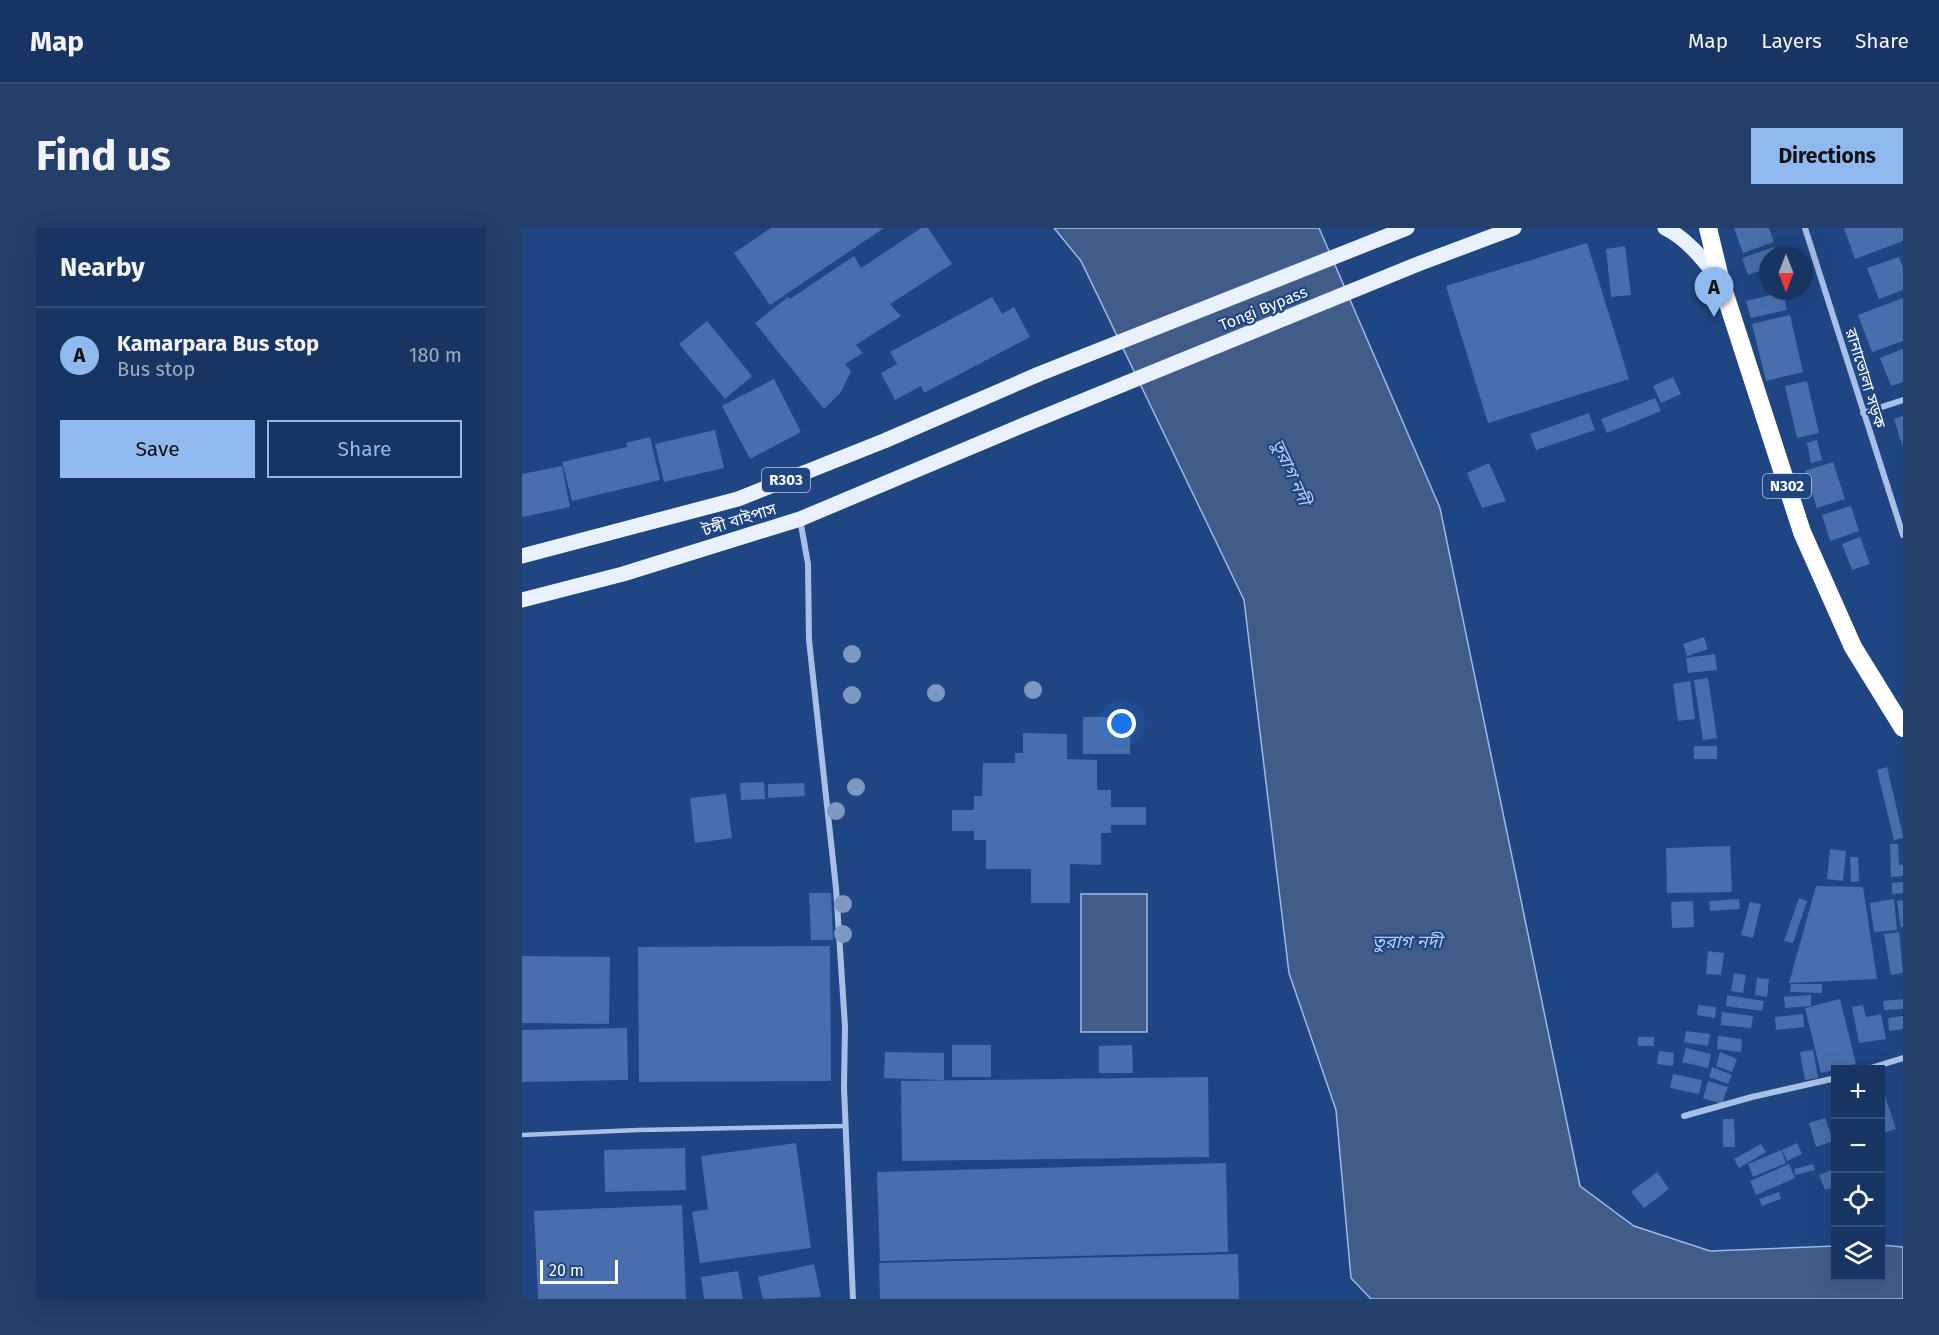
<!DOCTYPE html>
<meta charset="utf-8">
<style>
:root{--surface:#183462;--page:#253f6b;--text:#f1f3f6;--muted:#9faabe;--line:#364f77;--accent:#90b9f0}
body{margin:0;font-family:"Fira Sans","Noto Sans Bengali",sans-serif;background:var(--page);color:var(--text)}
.controls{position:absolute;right:18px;bottom:18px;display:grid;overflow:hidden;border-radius:0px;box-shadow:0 6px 24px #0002}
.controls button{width:54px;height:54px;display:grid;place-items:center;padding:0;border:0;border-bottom:2px solid var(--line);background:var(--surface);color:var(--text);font:30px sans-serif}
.compass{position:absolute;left:1237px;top:18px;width:54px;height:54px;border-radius:50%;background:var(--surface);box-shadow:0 6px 24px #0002;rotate:180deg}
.scale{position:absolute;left:18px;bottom:15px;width:78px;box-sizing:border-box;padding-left:6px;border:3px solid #fff;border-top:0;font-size:16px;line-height:21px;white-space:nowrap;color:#fff;-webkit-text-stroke:4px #204583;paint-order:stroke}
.you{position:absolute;left:600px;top:496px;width:21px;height:21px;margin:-15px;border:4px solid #fff;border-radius:50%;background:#1a73e8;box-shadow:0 0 0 9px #1a73e833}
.badge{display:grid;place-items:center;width:39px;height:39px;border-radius:50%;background:var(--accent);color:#111;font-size:20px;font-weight:700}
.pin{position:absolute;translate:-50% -50px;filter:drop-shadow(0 2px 3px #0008)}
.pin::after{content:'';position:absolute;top:32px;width:21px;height:18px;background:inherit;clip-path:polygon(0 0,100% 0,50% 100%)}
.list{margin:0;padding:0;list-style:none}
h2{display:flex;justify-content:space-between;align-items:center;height:78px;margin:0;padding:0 24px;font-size:26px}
h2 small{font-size:20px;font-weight:400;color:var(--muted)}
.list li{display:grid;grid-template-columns:39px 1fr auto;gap:18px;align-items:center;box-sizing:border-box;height:96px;padding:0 24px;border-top:2px solid var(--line)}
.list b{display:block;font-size:22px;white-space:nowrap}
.list p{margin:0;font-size:20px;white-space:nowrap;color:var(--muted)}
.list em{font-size:20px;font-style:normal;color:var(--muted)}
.actions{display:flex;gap:12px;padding:18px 24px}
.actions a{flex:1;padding:14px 0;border:2px solid var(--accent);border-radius:0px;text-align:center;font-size:21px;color:var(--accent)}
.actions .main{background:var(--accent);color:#111}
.icon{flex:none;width:33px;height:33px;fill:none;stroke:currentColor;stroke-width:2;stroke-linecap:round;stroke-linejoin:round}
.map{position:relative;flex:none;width:1381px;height:1071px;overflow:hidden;border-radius:0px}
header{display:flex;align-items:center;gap:36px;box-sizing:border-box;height:84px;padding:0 30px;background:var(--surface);border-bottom:2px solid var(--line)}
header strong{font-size:28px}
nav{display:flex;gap:33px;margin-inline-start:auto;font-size:21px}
.intro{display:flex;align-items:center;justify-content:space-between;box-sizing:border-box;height:144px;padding:0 36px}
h1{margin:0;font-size:42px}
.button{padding:15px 27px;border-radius:0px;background:var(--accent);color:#111;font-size:21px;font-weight:700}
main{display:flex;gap:36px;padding:0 36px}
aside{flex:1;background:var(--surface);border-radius:0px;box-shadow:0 6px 24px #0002}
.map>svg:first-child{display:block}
.water{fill:#425c8a;stroke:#9bbaea;stroke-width:1.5}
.building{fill:#496eab}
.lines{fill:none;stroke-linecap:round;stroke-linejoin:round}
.lane{stroke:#a8c0e8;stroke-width:4.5}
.street{stroke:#a8c0e8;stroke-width:6}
.primary{stroke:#eaf1fe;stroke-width:15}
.highway{stroke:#fff;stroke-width:18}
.tree{fill:#7f98c2}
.labels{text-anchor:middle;stroke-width:4.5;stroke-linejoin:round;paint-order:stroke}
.shield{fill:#204583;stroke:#bcc7da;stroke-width:1.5}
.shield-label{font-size:15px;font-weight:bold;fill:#fff}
.street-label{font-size:16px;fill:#fff;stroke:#204583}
.water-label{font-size:18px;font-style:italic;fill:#b3cbf0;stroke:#204583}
</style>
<header>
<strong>Map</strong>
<nav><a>Map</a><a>Layers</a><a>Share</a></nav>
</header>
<div class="intro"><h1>Find us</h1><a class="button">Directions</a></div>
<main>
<aside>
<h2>Nearby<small></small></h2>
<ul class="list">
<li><span class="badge">A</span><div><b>Kamarpara Bus stop</b><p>Bus stop</p></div><em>180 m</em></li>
</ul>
<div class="actions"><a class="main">Save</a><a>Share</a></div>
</aside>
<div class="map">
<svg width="1381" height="1071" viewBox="0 0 1381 1071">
<rect width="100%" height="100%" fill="#204583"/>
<path class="water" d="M532,0h265l121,280 140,678 54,40 76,25 125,-5 1,30h44l1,-31 22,2v52h-532l-20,-21 -15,-168 -47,-137 -45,-373 -163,-339z
M559,666h66v138h-66z"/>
<path class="building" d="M249,0h113l-114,77 -36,-52z
M399,0h7l24,36 -62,40 11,12 -45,29 7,8 -18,11 6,7 -10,21 -17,17 -69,-86 33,-26 2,2 64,-43 7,12z
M1212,0h35l5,14 -31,11z
M1322,0h59v13l-48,18z
M1065,15l42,136 -141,44 -42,-137z
M1103,18l6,49 -20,2 -5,-48z
M1252,19l3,8h-9v13l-20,7 -6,-17z
M1377,29l4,11v22l-24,9 -12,-31z
M1261,64l4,18 -36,8 -5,-17z
M470,69l10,17 12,-7 16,30 -106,56 -3,-7 -26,14 -14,-27 16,-9 -7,-12z
M1381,70v43l-31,11 -14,-37z
M1268,87l13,57 -37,9 -14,-57z
M185,93l45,55 -27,23 -46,-55z
M1381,121v33l-12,4 -11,-28z
M1151,149l8,17 -20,9 -8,-17z
M252,151l27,53 -51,27 -28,-53z
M1285,153l12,52 -22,5 -12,-52z
M1133,170l6,13 -54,22 -6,-14z
M1067,185l6,17 -59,20 -6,-16z
M1381,188v31l-9,-28z
M193,202l9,38 -60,14 -9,-38z
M128,209l10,43 -88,21 -10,-39 65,-15 -1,-4z
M1295,212l5,20 -11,3 -4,-20z
M1311,234l12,37 -28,9 -12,-37z
M967,235l17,38 -24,7 -15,-35z
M40,238l8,41 -48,10v-43z
M1329,278l8,25 -29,10 -8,-26z
M1338,309l10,27 -18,6 -10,-26z
M1182,409l4,12 -21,7 -4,-12z
M1193,426l2,16 -29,3 -2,-15z
M1186,450l9,60 -14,2 -9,-60z
M1168,453l5,38 -17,2 -5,-37z
M561,489h47v37h-47z
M501,505l44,1v25l30,1v30h14v17h35v18h-35v8h-10v32l-31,-1v39h-39v-34h-45v-29h-12v-9h-22v-21h22v-14h8l1,-33h32v-10h8z
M1172,518h23v13h-23z
M1365,539l16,69v2l-9,2 -17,-70z
M242,554l1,17 -24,1 -1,-17z
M282,555l1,13 -37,2v-14z
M204,566l6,44 -37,5 -5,-45z
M1368,616h8l1,21h4v11l-12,1z
M1208,618l2,46 -65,1 -1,-45z
M1308,621l16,2 -3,30 -16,-2z
M1328,629h8l1,24 -8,1z
M1381,654v11l-11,1v-11z
M1294,658l47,1 14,92 -88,4z
M287,665h22l2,47h-22z
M1277,670l8,3 -14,42 -9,-2z
M1217,671l1,10 -30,2 -1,-10z
M1372,671l3,31 -23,2 -4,-29z
M1381,672v27h-2l-4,-26z
M1171,673l1,26 -22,1 -1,-26z
M1228,674l11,2 -8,34 -12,-3z
M1377,704l4,41 -12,2 -7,-41z
M308,718l1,135 -192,1 -1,-135z
M1186,723l16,2 -3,22 -15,-1z
M0,728l88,1 -1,67 -87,-1z
M1212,745l12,2 -3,18 -12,-2z
M1235,750l12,1 -2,18 -12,-2z
M1269,756h31v9l-32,-1z
M1205,767l37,6 -2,10 -36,-5z
M1289,767v11l-26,2 -1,-11z
M1318,771l16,65 -35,9 -16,-65z
M1381,771v10l-19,1 -1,-9z
M1176,777l18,2 -1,11 -18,-3z
M1341,777l3,12 15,-3 5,25 -27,4 -7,-36z
M1200,784l31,4 -2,12 -30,-3z
M1281,786l1,13 -28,3 -1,-13z
M1381,788v13l-14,2 -1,-13z
M105,800l1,52 -106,2v-52z
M1164,803l24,3 -2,12 -24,-4z
M1196,808l24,3 -1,13 -24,-3z
M1116,809h16v9h-16z
M430,817h39v32h-39z
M610,817l1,28h-34v-27z
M1164,820l25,6 -3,14 -26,-6z
M1291,822l5,28 -13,2 -5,-28z
M1137,823l15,2 -1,13 -16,-2z
M363,824l59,1v27l-60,-2z
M1198,824l17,7 -5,13 -16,-6z
M1190,839l20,8 -4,9 -19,-7z
M1151,846l29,6 -3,14 -29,-6z
M686,849l1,80 -307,4 -1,-80z
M1186,853l20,6 -6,17 -19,-6z
M1358,853l16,48 -16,5z
M1303,890l8,23 -17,6 -7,-24z
M1201,891h11l1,28h-12z
M274,915l15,105 -111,15 -8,-51 16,-3 -7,-53z
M1275,915l5,11 -15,7 -5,-11z
M1239,916l5,8 -27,16 -5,-9z
M163,920l1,42 -81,2 -1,-42z
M1259,922l5,13 -33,14 -5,-13z
M704,935l2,89 -348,9 -3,-89z
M1267,936l6,14 -39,17 -6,-14z
M1291,936l2,6 -20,5 -1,-6z
M1314,940v18l-11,4 -6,-15z
M1135,944l12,17 -25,19 -13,-16z
M1257,964l2,7 -19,7 -3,-7z
M160,977l4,94h-148l-4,-88z
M716,1026l1,45h-359l-1,-36z
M292,1036l7,33 -58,2 -5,-22z
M216,1043l5,28h-39l-3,-22z"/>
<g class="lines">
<path class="lane" d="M0,907l116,-5 208,-4"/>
<path class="street" d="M1283,0l98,307
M1341,185l40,-13
M278,291l8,45 1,76 27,248 9,138 -1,62 9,211
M1342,842l39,-12
M1162,888l68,-19 84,-19"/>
<path class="primary" d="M1143,0c23,11 40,34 56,54
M0,328l216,-57 146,-58 155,-67 368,-146
M0,372l101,-26 177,-55 226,-95 392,-160 96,-36"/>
<path class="highway" d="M1186,0l13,54 81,250 51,115 50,81"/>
</g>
<g class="tree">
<circle cx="330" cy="426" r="9"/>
<circle cx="511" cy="462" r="9"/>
<circle cx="414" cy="465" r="9"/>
<circle cx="330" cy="467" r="9"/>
<circle cx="334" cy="559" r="9"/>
<circle cx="314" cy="583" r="9"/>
<circle cx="321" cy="676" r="9"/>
<circle cx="321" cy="706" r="9"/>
</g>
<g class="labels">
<g class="shield">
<rect x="240" y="240" width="48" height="24" rx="4.5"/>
<rect x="1241" y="246" width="48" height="24" rx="4.5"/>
</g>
<g class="shield-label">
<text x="264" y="257">R303</text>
<text x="1265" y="263">N302</text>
</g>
<g class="street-label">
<text transform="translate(741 80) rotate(-22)" y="6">Tongi Bypass</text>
<text transform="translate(1344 150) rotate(73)" y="6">রানাভোলা সড়ক</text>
<text transform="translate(217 291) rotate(-17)" y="6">টঙ্গী বাইপাস</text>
</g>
<g class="water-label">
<text transform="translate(769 244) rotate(66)" y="6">তুরাগ নদী</text>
<text x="885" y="720">তুরাগ নদী</text>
</g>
</g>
</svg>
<div class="controls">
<button>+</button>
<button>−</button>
<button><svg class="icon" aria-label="locate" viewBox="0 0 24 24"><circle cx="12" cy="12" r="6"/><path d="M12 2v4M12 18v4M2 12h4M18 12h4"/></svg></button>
<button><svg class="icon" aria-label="layers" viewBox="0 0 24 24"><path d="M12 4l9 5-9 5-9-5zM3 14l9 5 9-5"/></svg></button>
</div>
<svg class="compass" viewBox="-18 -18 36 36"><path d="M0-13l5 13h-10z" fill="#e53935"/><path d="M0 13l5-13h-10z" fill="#9faabe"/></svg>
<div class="scale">20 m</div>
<div class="you"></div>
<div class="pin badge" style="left:1192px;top:89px">A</div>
</div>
</main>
